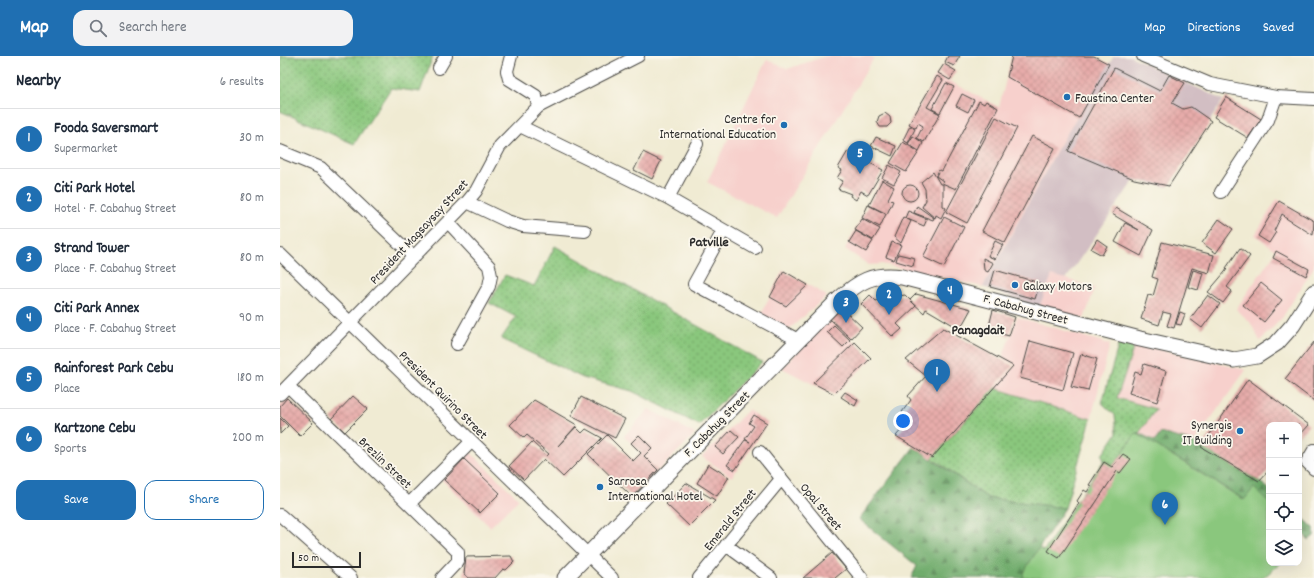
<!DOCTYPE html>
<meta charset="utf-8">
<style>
:root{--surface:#fff;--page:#f2f2f3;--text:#1f2937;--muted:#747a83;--line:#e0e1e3;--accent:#1f6fb2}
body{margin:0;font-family:Dekko,sans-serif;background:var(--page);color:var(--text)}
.controls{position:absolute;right:12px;bottom:12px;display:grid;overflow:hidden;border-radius:8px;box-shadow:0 4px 16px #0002}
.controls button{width:36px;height:36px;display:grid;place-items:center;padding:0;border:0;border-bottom:1px solid var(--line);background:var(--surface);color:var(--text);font:20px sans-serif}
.scale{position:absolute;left:12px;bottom:10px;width:69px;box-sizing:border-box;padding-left:4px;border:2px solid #2b2b2b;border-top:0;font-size:11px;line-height:14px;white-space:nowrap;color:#2b2b2b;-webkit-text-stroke:3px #fbf7ec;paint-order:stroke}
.you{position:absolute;left:623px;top:365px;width:14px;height:14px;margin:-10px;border:3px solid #fff;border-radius:50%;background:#1a73e8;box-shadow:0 0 0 6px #1a73e833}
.badge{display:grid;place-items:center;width:26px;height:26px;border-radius:50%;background:var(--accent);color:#fff;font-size:13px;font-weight:700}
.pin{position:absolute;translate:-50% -33px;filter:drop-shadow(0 1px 2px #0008)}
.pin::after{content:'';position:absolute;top:21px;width:14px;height:12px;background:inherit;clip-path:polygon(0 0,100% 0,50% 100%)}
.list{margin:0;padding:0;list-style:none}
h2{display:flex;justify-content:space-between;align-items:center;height:52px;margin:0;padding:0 16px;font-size:17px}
h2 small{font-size:13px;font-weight:400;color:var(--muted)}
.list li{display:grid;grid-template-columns:26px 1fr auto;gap:12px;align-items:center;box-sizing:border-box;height:60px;padding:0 16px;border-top:1px solid var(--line)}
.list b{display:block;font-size:15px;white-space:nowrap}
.list p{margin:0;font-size:13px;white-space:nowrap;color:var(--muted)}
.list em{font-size:13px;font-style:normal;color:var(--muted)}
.actions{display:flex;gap:8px;padding:12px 16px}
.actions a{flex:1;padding:9px 0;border:1px solid var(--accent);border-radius:12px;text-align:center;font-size:14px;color:var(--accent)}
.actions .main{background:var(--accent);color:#fff}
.icon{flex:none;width:22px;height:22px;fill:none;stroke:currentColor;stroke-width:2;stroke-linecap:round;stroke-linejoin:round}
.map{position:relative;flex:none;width:1034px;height:522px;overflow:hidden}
header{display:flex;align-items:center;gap:24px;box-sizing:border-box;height:56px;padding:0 20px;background:var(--accent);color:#fff}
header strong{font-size:19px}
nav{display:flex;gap:22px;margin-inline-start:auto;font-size:14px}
.search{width:280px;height:36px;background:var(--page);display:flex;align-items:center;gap:10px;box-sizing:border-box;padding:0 14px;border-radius:12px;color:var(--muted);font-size:15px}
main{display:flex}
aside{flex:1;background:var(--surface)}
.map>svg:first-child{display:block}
.built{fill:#f7d0cc}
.industrial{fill:#d2bec3}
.grass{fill:url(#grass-dots);stroke:#5a7954}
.forest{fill:url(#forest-firs);stroke:#4d6c4c}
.green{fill:#8ac77d;stroke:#5a7954}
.building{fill:url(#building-cross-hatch)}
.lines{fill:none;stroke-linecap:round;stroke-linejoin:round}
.minor-casing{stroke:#494844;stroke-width:14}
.major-casing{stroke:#494844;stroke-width:17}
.minor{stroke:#fff;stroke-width:12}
.major{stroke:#fff;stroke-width:15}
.poi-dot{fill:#1f6fb2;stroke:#fbf7ec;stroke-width:1.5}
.labels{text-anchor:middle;stroke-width:3.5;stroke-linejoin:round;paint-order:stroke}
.poi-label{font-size:13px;fill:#2b2b2b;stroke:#fbf7ec;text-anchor:start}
.street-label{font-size:13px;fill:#2b2b2b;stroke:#fbf7ec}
.neighbourhood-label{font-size:14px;font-weight:bold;fill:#2b2b2b;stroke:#fbf7ec}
</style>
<header>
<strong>Map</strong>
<div class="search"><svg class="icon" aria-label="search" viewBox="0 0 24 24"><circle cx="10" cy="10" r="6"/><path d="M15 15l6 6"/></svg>Search here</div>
<nav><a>Map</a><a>Directions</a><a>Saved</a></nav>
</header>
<main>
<aside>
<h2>Nearby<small>6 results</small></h2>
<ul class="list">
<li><span class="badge">1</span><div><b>Fooda Saversmart</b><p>Supermarket</p></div><em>30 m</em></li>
<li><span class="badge">2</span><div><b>Citi Park Hotel</b><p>Hotel · F. Cabahug Street</p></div><em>80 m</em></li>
<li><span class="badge">3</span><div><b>Strand Tower</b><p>Place · F. Cabahug Street</p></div><em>80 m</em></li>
<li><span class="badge">4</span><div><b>Citi Park Annex</b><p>Place · F. Cabahug Street</p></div><em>90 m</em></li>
<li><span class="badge">5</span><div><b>Rainforest Park Cebu</b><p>Place</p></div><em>180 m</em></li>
<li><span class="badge">6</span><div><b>Kartzone Cebu</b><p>Sports</p></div><em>200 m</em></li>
</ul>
<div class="actions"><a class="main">Save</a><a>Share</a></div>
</aside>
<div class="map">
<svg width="1034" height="522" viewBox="0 0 1034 522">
<defs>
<pattern id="grass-dots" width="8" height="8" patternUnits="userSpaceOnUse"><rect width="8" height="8" fill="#8ac77d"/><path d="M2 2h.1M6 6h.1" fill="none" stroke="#71a267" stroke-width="1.8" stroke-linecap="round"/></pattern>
<pattern id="forest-firs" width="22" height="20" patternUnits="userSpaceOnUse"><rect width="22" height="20" fill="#6fac6c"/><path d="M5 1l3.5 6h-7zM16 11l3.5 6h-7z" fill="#5b8c59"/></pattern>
<pattern id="building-cross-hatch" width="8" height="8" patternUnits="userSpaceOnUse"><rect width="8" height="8" fill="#e7acaa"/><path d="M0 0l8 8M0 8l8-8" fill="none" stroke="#c69492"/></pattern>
</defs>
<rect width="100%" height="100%" fill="#fbf7ec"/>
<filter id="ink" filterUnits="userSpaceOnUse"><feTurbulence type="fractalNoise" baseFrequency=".025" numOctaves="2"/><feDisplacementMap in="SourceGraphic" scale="8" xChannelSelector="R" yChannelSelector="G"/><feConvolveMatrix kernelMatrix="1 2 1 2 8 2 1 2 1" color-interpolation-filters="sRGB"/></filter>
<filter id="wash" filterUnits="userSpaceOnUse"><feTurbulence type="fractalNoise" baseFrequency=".012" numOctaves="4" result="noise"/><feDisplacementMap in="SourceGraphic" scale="16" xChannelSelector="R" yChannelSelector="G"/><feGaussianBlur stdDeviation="0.9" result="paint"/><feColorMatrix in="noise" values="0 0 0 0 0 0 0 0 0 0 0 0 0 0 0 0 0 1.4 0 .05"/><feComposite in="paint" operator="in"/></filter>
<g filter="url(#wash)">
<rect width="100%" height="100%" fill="#f0ebd3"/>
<path class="built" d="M546,0h44l4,2 -97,160 -70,-36 60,-123 20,10z
M732,0h82l16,8 -53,86 -74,137 -101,-23 -13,1 -24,-16 91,-175 63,33z
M997,143l37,21v47l-32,51 -22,23 -10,-19 -14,-13 40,-58 -21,-16z
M503,214l44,26 -40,35 -28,-13z
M772,218l43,14 -11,31 -45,-12z
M737,261l93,27 -19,75 -96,-31 20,-23 -13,-6z
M548,263l44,40 -38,36 -52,-27z
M854,287l112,27 -52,72 -33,-9 -6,8 -16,-8 17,-23 -40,-12z
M369,353l46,25 -36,36 -35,-34z
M468,354l20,13 -36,54 -30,-20z
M189,395l50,48 -29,28 -49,-48z"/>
<path class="industrial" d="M834,0h16l93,44 -55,87 -34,-7 -68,99 -14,-4 -13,32 -56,-20 74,-137z"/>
<path class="grass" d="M0,0h153l-13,36 -29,-4 -37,56 -74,-33z
M275,190l207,116 -63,63 -67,-34 -49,-13 -82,-39 15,-22 -27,-14 16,-28 29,11z
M840,283l15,4 -18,55 39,11 -17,24h-3l-22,32 -10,-5 -2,-5 15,-22 -2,-18 -13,-12z
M715,332l96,31 -26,89 -77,-10 -56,-40z"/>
<path class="forest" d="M856,377h3l16,8 6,-8 33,9 65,39 10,8v13l-15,-13 -9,11z
M634,391l74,51 77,10 -42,65 1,5h-113l6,-12 -58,-47z
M1019,459l15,13v8l-5,4 -10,-10z"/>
<path class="green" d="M856,377l108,67 10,-12 15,14v61h12l-18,15h-239l-1,-5 16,-25 5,3 60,-91 10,5z"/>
<g id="blocks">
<path class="building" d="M668,0h12l-6,10 -9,-4z
M732,0h82l15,8 -30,54 -72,-41z
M664,8l12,7 -6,9 -12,-7z
M834,12l46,23 9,-16 16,8 -13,20 11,6 8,-2 20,14 -42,65 -35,-7 -66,-28z
M657,20l6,4 -16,27 13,7 -16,28 -7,-4 6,-12 -5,-3 -2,5 -7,-4z
M666,27l8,4 -14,26 -8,-4z
M682,38l12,6 -6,12 -12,-6z
M946,41l35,22 -13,19 -34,-21z
M699,45l5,3 2,-3 12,7 -42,81 -14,-6 1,-2 -7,-5 3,-6 3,1z
M605,57l5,4 1,6 -4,4h-7l-3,-5 2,-6z
M716,61l21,11 -50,95 -21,-11z
M630,70l5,3 -7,14 -5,-3z
M633,80l10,7 -4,8 -11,-7z
M752,80l23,12 -50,95 -23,-12z
M596,81l20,9 -4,10 -21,-10z
M623,86l16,10 -13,20 -16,-9z
M568,95l35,19 -15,25 -7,-4 -5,9 -6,-4 1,-2 -13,-5 5,-8 -6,-3 5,-8 -4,-2z
M363,96l18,9 -9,18 -18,-9z
M609,109l12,7 -7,12 -12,-6z
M653,116l7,12h3v22l3,2 -5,10 -5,-3 -1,3 -13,-11 4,-7 -1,-11 -4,-7z
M602,124l12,7 -6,12 5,2 -6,13 -18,-9z
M622 137a8 8 0 1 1 16 0a8 8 0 1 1-16 0Z
M999,145l35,20 -1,14 -29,-18 1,-1 -3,-2 -8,17 2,1 -7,11 -11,-7z
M588,149l18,9 -6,13 -18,-9z
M637,150l17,12 -1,2 -19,-7z
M836,152l37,22 -12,26 -26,-14 10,-19 14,7 -27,-16z
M628,155l19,8 -3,7 -19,-8z
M623,161l8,4 -10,22 -7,-6z
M664,161l20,10 -20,40 -21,-10z
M582,163l18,10 -7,11 -18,-10z
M939,163l14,10 -17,24 -14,-10z
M576,175l17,10 -7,11 -17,-10z
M817,183l10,7 -5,9 -11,-6z
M715,185l8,4 -8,14 -7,-3z
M612,186l9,3 -7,15 -8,-3z
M882,186l52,13 -5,18 -17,-5 -18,60 -7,-2 4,-12 -8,-2 -4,13 -18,-6 7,-24 5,1 5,-17 -6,-2z
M960,192l10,8 -23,31 5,4 -9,12 -15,-11 17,-20 2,-3 -1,-1z
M996,195l33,18 -3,7 -33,-18z
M618,198l17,4 -2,8 -17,-5z
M703,202l10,5 -5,9 -4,-2z
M715,214l45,13 -5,16 -45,-12z
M913,214l10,3 -5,17 -10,-3z
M504,215l24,14 -22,21 -16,-9z
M981,227l21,17 -18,22 -21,-17z
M636,238l55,15 -11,20 -34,-20 -2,4 -14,-13z
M590,239l6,6 10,-4 7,5 6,-6 6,-1 11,11 -19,18 5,5 -9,8 -32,-33z
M928,239l12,9 -18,24 -12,-9z
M713,254l22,7 -6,19 -21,-6z
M565,255l17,16 -11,12 -22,-21 6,-6z
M900,256l5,2 -4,11 -5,-1z
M554,269l16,15 -7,7 -16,-15z
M663,272l70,38 -81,92 -36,-22 15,-17 -9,-7 9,-12 -3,-4 18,-20 -20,-16z
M750,285l43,12 -10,37 -43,-12z
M575,286l16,16 -37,36 -21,-11z
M1034,286v59l-29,-22z
M801,298l16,5 -9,32 -17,-4z
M864,308l22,7 -9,31 -28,-9 6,-21 6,2z
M968,323l61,46 -10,11v-11h-30v45l-10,11 -58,-34z
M565,336l13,8 -3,6 -14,-9z
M73,340l15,13 -23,23 -14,-13z
M301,341l44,22 -10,19 -44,-22z
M7,342l26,25 -13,13 -20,-20v-10z
M254,344l43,25 -19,21 18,-19 6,6 4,-4 16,9 -39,39 -19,-18 -20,21 -15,-14 23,-24 15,14 2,-2 -22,-19 -3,3 -14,-13z
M474,359l13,8 -32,47 -8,-5 18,-25 5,2 -5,-3 9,-13 -5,-3z
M0,362l8,8 -8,8z
M451,374l8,7 -16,17 -8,-7z
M327,379l26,26 8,-8 -10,-10 8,-8 13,13 -8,8 14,14 -26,27 -44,-43z
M843,398l8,5 -11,14 -3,-2 -58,87 -11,-7 31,-48 -2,-2 7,-11 3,2 4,-6 -2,-1 15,-23 8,5z
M184,403l36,34 -20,20 -36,-33z
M428,408l21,13 -12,19 -20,-13z
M406,427l29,17 -26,26 -23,-22z
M552,497l14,16 -11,9h-32z
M231,500l3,6 -8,8 -3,-1 -8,9h-26l-5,-4 2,-17z"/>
</g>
</g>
<g filter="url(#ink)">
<use href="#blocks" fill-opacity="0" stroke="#494844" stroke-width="1"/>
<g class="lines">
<defs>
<path id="minor" d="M231,0l-4,15 2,8 27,17 2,11
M863,0l67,28 66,13 38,2
M159,12l7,-12
M240,70l148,72 87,50
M0,95l41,17 93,89
M941,136l47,-72 8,-23
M388,142l29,-54
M187,146l40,19 16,5 62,5
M168,166l41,44 2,10 -2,10 -32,58
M443,175l-29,53 104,56
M0,198l332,324
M8,330l170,166v9l-16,17
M0,338l187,-192 9,-11 24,-45 38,-39 100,-51
M1034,394l-7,12 7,7
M480,396l102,126
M129,448l62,-62
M0,459l71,63
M446,489l45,33
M419,522l82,-99"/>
<path id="major" d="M285,522l272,-277c22,-20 35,-28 65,-24l238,62 94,21 23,-4 20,-13 16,-18 21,-33"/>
</defs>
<use href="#minor" class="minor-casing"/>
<use href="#major" class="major-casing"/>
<use href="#minor" class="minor"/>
<use href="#major" class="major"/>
</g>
</g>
<g class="poi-dot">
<circle cx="787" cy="41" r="4"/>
<circle cx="504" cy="69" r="4"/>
<circle cx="735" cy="229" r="4"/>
<circle cx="960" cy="375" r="4"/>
<circle cx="320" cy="431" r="4"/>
</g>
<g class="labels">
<g class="poi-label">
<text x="795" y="46">Faustina Center</text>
<text x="496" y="67" text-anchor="end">Centre for<tspan x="496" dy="15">International Education</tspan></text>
<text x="743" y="234">Galaxy Motors</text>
<text x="952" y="373" text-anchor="end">Synergis<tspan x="952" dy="15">IT Building</tspan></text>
<text x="328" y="429">Sarrosa<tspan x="328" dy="15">International Hotel</tspan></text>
</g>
<g class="street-label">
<text transform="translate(138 175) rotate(-47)" y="5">President Magsaysay Street</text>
<text transform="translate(746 252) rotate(15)" y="5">F. Cabahug Street</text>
<text transform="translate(164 338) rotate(45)" y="5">President Quirino Street</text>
<text transform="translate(436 367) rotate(-45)" y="5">F. Cabahug Street</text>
<text transform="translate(106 406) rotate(44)" y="5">Brezlin Street</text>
<text transform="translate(542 450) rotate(50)" y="5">Opal Street</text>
<text transform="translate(449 463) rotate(-51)" y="5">Emerald Street</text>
</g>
<g class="neighbourhood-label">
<text x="429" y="190">Patville</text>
<text x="698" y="278">Panagdait</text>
</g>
</g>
</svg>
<div class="controls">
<button>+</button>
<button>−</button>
<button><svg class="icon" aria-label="locate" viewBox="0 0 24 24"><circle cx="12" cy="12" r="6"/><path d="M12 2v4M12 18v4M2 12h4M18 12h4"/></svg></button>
<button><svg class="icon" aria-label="layers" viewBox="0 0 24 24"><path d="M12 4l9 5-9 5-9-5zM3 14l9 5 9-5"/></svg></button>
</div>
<div class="scale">50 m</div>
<div class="you"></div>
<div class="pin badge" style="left:657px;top:336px">1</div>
<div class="pin badge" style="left:609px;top:259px">2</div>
<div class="pin badge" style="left:566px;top:267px">3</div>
<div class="pin badge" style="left:670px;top:255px">4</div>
<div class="pin badge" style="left:580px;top:118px">5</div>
<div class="pin badge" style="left:885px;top:469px">6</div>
</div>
</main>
